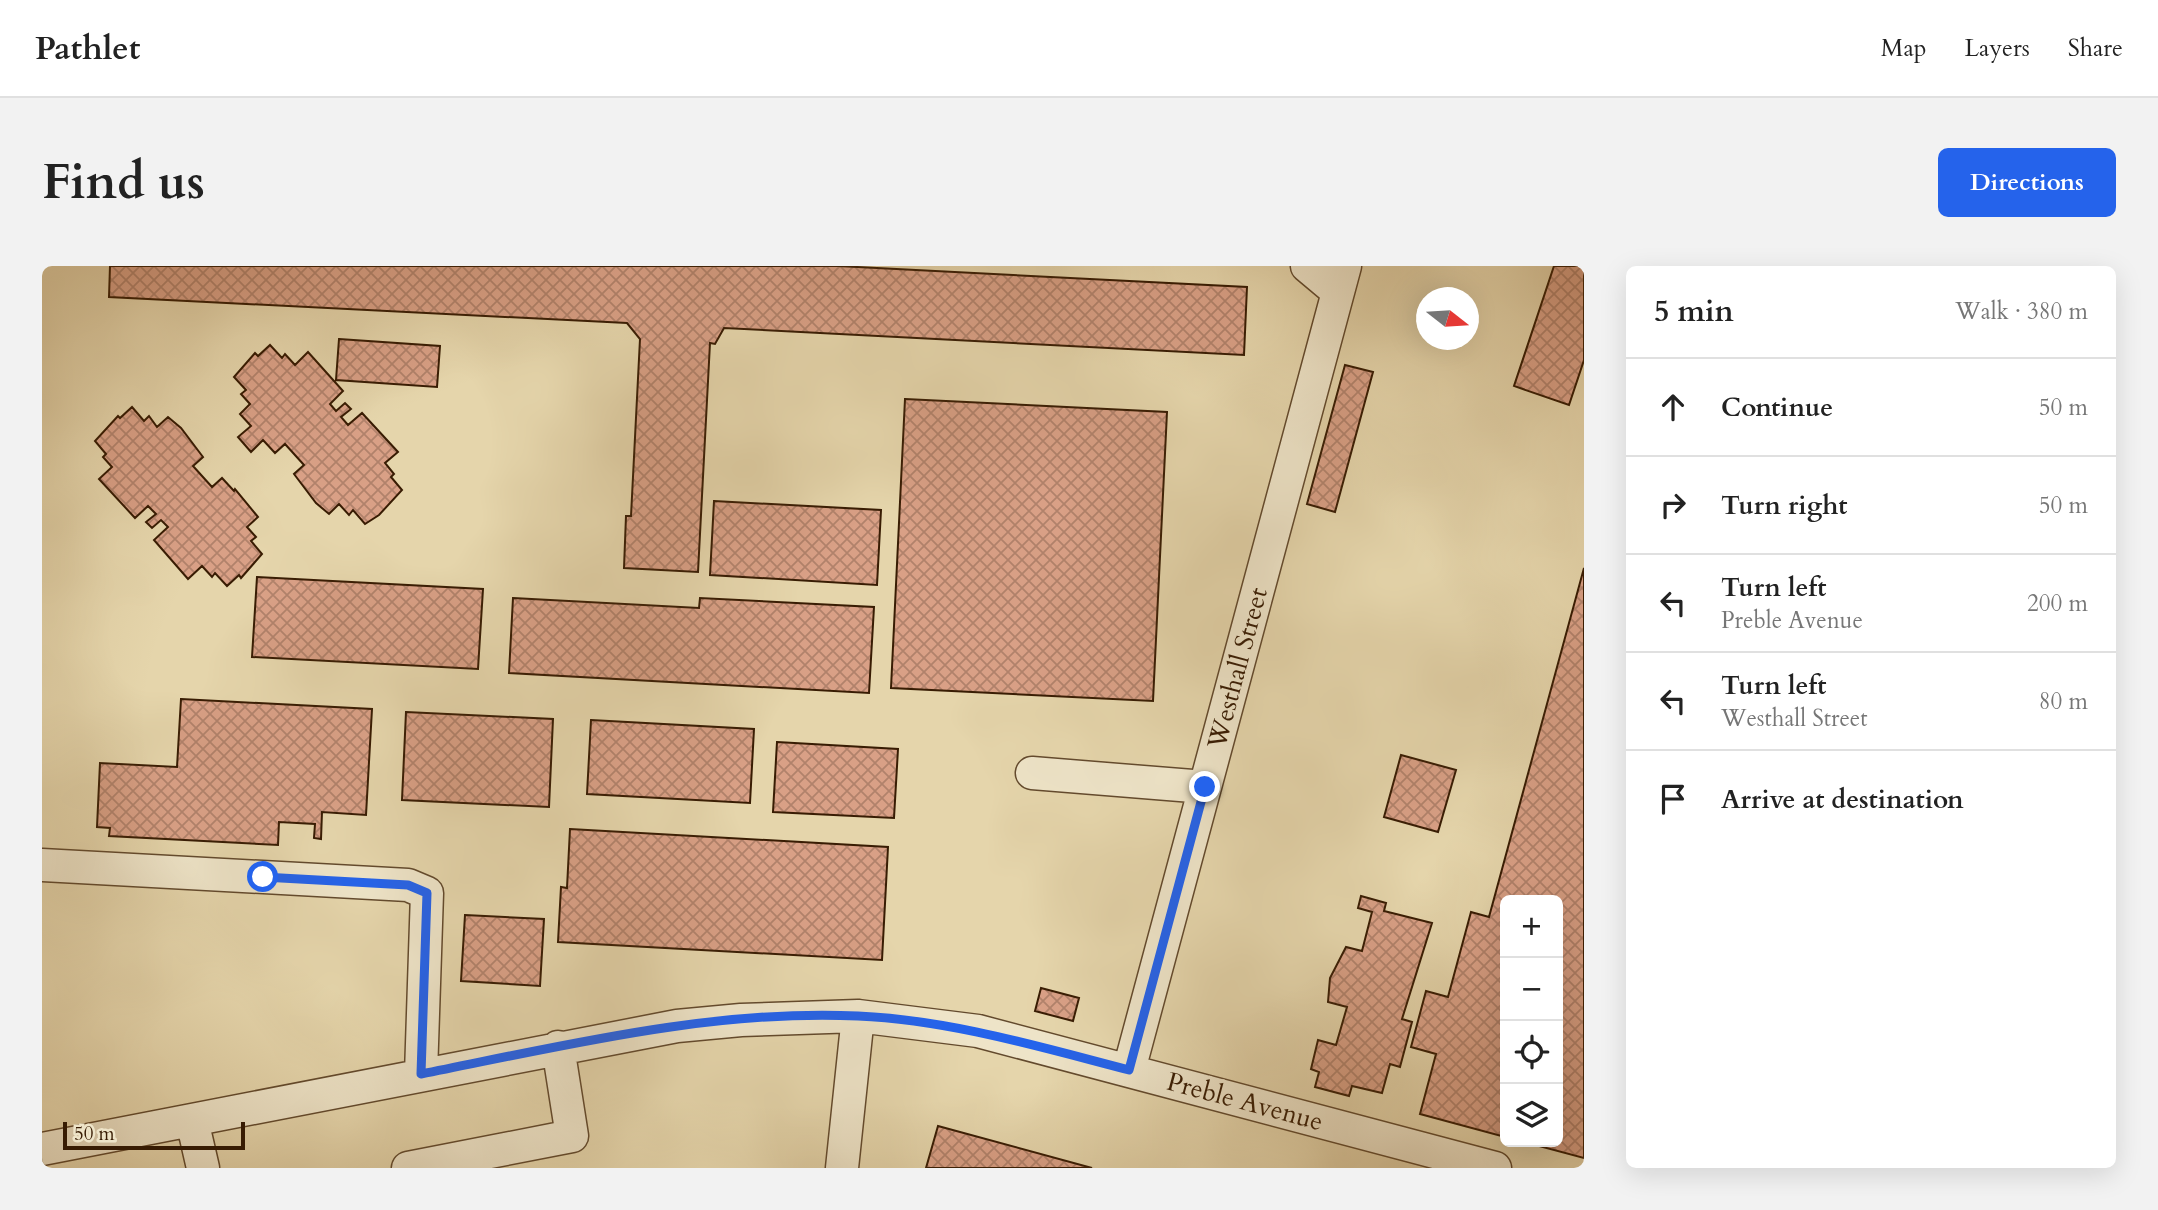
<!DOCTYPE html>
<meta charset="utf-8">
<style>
:root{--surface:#fff;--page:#f2f2f2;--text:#222;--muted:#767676;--line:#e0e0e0;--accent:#2563eb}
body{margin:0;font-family:Cardo,serif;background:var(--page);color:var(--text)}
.controls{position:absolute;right:21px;bottom:21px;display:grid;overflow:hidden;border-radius:10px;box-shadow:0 7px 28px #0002}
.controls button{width:63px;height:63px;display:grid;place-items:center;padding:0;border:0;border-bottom:2px solid var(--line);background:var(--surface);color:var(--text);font:35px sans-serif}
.compass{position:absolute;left:1374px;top:21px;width:63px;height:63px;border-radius:50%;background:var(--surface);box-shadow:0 7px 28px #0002;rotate:107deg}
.scale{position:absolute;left:21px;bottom:18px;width:182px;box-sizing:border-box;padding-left:7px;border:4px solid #381c03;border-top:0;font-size:19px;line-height:24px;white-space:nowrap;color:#381c03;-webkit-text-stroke:5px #eee4c8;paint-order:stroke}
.stop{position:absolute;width:21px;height:21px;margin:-16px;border:5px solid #2563eb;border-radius:50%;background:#fff}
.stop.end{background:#2563eb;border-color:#fff;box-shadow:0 2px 7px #0008}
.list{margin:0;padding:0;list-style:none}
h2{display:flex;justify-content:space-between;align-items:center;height:91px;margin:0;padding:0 28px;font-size:30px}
h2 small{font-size:23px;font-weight:400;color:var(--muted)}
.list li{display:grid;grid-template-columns:46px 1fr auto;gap:21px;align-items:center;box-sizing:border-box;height:98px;padding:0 28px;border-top:2px solid var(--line)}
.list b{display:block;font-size:26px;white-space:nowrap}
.list p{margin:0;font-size:23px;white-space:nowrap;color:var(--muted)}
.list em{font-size:23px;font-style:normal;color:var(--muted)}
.icon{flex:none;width:38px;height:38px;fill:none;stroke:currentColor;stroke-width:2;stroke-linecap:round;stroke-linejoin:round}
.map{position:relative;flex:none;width:1542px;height:902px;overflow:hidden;border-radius:10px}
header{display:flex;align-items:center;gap:42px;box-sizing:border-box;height:98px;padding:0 35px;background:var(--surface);border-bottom:2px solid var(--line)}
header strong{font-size:33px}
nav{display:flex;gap:38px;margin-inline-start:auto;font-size:24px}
.intro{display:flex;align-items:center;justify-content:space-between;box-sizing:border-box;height:168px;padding:0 42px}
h1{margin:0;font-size:49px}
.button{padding:18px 32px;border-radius:10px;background:var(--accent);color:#fff;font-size:24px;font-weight:700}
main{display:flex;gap:42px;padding:0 42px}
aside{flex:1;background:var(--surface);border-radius:10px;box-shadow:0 7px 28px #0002}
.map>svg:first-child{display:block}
.building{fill:url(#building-cross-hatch);stroke:#381c03;stroke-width:2}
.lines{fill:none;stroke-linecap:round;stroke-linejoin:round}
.minor-casing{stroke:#634a2d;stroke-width:35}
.minor{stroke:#eee4c8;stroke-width:32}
.route{stroke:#2563eb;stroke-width:9}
.labels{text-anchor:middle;stroke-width:7;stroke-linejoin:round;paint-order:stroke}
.street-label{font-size:26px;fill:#381c03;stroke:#eee4c8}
</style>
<header>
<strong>Pathlet</strong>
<nav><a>Map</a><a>Layers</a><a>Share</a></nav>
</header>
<div class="intro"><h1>Find us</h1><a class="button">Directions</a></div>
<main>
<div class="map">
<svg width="1542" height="902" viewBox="0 0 1542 902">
<defs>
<pattern id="building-cross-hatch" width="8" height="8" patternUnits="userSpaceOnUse" patternTransform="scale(1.75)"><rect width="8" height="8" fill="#d9a086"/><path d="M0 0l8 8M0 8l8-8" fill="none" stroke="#b1826b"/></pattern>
</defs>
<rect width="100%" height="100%" fill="#e5d5ab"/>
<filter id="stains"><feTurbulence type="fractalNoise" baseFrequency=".00286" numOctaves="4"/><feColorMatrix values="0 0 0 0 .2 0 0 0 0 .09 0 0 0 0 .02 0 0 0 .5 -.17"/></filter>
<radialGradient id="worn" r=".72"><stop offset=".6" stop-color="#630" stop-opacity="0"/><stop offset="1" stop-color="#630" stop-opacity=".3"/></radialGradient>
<path class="building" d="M68,0h728l409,21 -3,68 -520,-27 -9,16 -5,-1 -12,229 -74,-4 2,-52h5l9,-177 -13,-16 -518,-26z
M1512,0h30v94l-15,45 -55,-19z
M297,73l101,7 -3,41 -101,-7z
M228,79l12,13 3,-4 10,11 13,-13 35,39 -13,13 6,7 9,-8 6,6 -10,8 7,8 14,-12 36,39 -13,11 9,11 -3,3 11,13 -23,25 -14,9 -12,-14 -4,5 -10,-11 -10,10 -13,-11 -22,-29 10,-9 -19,-21 -10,9 -12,-13 -12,12 -13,-15 13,-11 -11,-12 10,-10 -9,-10 5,-4 -12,-13 21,-24 3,3z
M1303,99l28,7 -38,140 -28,-8z
M863,133l262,13 -14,289 -262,-13z
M90,141l12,14 5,-5 8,11 11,-10 13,11 22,29 -10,9 19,21 10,-9 12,13 1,-2 23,28 -11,10 9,10 -5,4 11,13 -21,24 -2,-3 -12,11 -12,-13 -3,4 -10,-11 -14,13 -34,-39 14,-13 -7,-7 -9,8 -6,-6 10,-8 -8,-8 -13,12 -36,-39 13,-12 -9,-10 3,-3 -11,-13 23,-25 2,2z
M672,235l167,9 -4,75 -167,-10z
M1542,302v590l-60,-16h34v-242h-53v237l-85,-23 16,-60 -25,-7 15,-56 22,6 23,-85 18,5z
M215,311l226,12 -5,80 -226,-12z
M471,332l186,10 1,-10 174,9 -5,86 -360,-20z
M139,433l191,10 -6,106 -44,-3 -1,27 -7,-1 1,-14 -36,-2 -1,23 -169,-9 1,-8 -13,-1 3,-64 77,4z
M364,446l147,7 -4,88 -147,-7z
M549,454l163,9 -4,74 -163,-9z
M735,476l121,7 -4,69 -121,-6z
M1359,489l55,15 -18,62 -54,-15z
M528,563l318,18 -6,113 -324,-18 3,-55 6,1z
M1319,630l25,7 -2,8 48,12 -30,96 10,3 -12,45 -10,-3 -8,29 -30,-7 -3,10 -34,-9 4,-15 -8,-3 7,-29 18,5 11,-38 -19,-5 2,-24 16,-31 16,4 10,-39 -14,-4z
M423,649l79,4 -4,67 -79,-5z
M999,722l38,10 -6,23 -38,-10z
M896,860l154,42h-166z"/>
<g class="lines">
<defs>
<path id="minor" d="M1265,0l31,26
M990,507l173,14
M0,599l366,20 19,8 -6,181
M1087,804l216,-804
M150,854l11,48
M0,883l635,-123 64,-6 117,-4 120,15 517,137
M366,902l164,-32 -14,-89
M800,902l16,-152"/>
</defs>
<use href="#minor" class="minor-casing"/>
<use href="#minor" class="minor"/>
</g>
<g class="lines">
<path class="route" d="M221,611l145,8 19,8 -6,181c141,-28 292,-65 437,-58 92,4 182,31 271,54l76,-283"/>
</g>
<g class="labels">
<g class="street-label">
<text transform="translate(1195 402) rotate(-75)" y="9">Westhall Street</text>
<text transform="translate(1203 835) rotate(15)" y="9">Preble Avenue</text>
</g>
</g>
<rect width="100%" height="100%" filter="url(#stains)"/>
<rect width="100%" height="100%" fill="url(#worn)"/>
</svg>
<div class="controls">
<button>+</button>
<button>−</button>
<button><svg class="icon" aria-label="locate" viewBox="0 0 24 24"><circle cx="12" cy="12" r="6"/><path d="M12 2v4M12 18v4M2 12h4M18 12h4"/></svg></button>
<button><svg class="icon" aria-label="layers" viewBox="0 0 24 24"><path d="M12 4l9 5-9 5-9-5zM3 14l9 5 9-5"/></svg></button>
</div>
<svg class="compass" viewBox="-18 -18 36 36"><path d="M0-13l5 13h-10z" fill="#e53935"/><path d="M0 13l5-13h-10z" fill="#767676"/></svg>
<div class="scale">50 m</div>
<div class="stop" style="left:221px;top:611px"></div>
<div class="stop end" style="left:1163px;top:521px"></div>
</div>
<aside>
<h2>5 min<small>Walk · 380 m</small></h2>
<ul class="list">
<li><svg class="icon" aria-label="ahead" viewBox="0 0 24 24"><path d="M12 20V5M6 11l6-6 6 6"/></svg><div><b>Continue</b></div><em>50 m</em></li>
<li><svg class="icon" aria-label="right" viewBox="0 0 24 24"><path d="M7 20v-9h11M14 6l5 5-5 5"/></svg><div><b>Turn right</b></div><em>50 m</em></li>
<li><svg class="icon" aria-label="left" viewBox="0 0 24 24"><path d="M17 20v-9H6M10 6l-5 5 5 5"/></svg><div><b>Turn left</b><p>Preble Avenue</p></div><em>200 m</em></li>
<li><svg class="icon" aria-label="left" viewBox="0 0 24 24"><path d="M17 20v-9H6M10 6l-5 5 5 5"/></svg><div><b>Turn left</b><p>Westhall Street</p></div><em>80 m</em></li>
<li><svg class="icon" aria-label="arrive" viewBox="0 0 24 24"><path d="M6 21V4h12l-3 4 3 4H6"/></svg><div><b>Arrive at destination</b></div></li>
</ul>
</aside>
</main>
